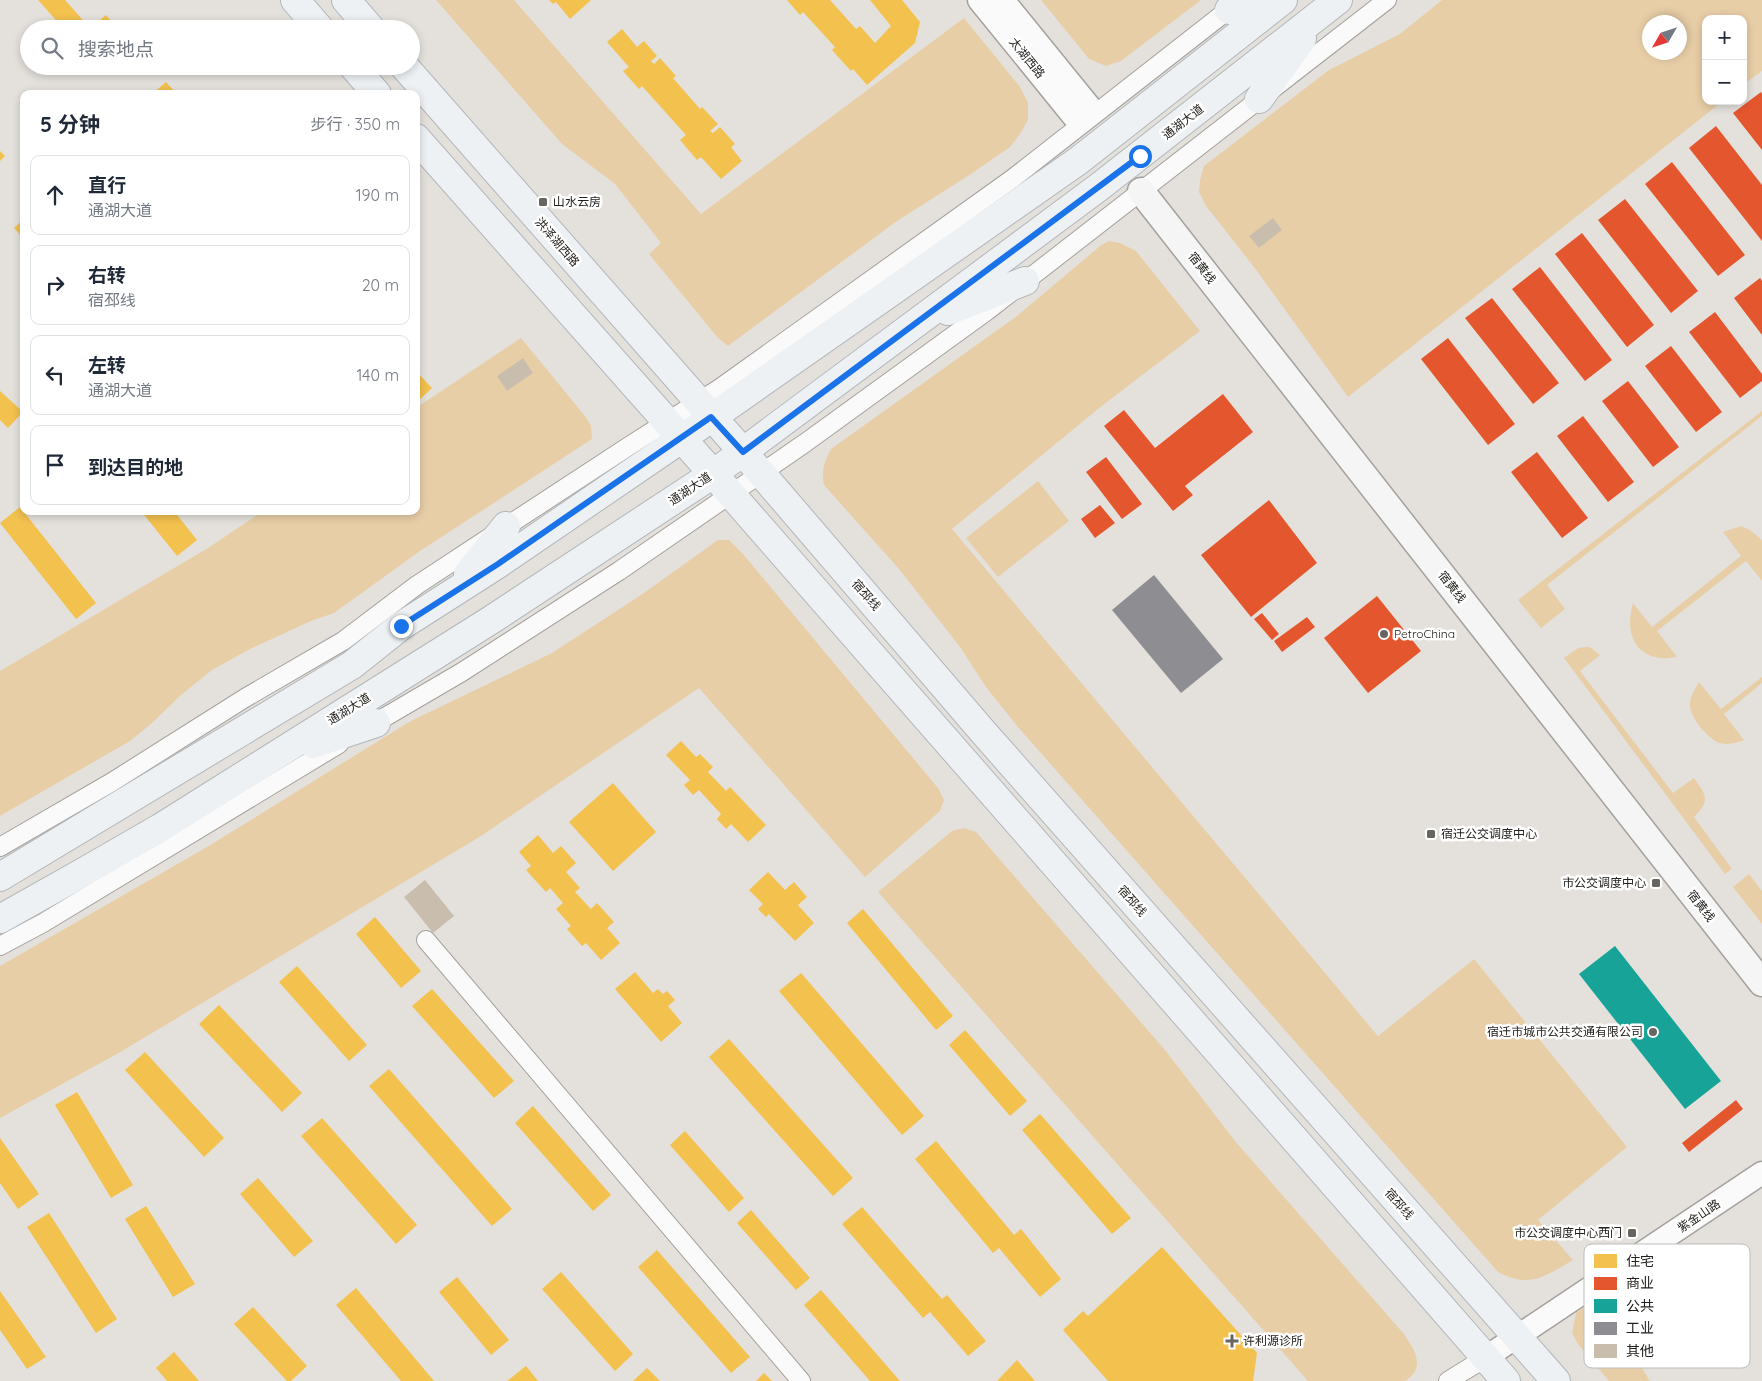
<!DOCTYPE html>
<html lang="zh">
<meta charset="utf-8">
<style>
:root{--surface:#fff;--page:#f2f2f3;--text:#1f2937;--muted:#747a83;--line:#e0e1e3}
body{margin:0;font-family:Quicksand,"Noto Sans SC",sans-serif;background:var(--page);color:var(--text)}
.controls{position:absolute;right:15px;top:15px;display:grid;overflow:hidden;border-radius:10px;box-shadow:0 2px 8px #0003}
.controls button{width:45px;height:45px;display:grid;place-items:center;padding:0;border:0;border-bottom:1px solid var(--line);background:var(--surface);color:var(--text);font:25px sans-serif}
.compass{position:absolute;left:1642px;top:15px;width:45px;height:45px;border-radius:50%;background:var(--surface);box-shadow:0 2px 8px #0003;rotate:231deg}
.stop{position:absolute;width:15px;height:15px;margin:-11px;border:4px solid #1a73e8;border-radius:50%;background:#fff}
.stop.end{background:#1a73e8;border-color:#fff;box-shadow:0 1px 5px #0008}
.list{margin:0;padding:0;list-style:none}
h2{display:flex;justify-content:space-between;align-items:center;height:65px;margin:0;padding:0 20px;font-size:21px}
h2 small{font-size:16px;font-weight:400;color:var(--muted)}
.list li{display:grid;grid-template-columns:32px 1fr auto;gap:15px;align-items:center;box-sizing:border-box;height:80px;margin:0 10px 10px;padding:0 10px;border:1px solid var(--line);border-radius:10px}
.list b{display:block;font-size:19px;white-space:nowrap}
.list p{margin:0;font-size:16px;white-space:nowrap;color:var(--muted)}
.list em{font-size:16px;font-style:normal;color:var(--muted)}
.icon{flex:none;width:28px;height:28px;fill:none;stroke:currentColor;stroke-width:2;stroke-linecap:round;stroke-linejoin:round}
.map{position:relative;flex:none;width:1762px;height:1381px;overflow:hidden}
.search{position:absolute;background:var(--surface);box-shadow:0 2px 8px #0003;left:20px;top:20px;width:400px;height:55px;display:flex;align-items:center;gap:12px;box-sizing:border-box;padding:0 18px;border-radius:28px;color:var(--muted);font-size:19px}
.panel{position:absolute;background:var(--surface);box-shadow:0 2px 8px #0003;left:20px;top:90px;width:400px;height:425px;border-radius:10px}
.map>svg:first-child{display:block}
.green{fill:#e8cea7;fill-rule:evenodd}
.homes{fill:#f2c14e}
.shops{fill:#e4572e}
.public{fill:#17a398}
.industry{fill:#8d8d92}
.building{fill:#c9bead}
.lines{fill:none;stroke-linecap:round;stroke-linejoin:round}
.minor-casing{stroke:#a4a19d;stroke-width:20}
.tertiary-casing{stroke:#a4a19d;stroke-width:25}
.secondary-casing{stroke:#a4a19d;stroke-width:29}
.primary-casing{stroke:#b2b6ba;stroke-width:30}
.minor{stroke:#fbfafa;stroke-width:18}
.tertiary{stroke:#fbfafa;stroke-width:22}
.secondary{stroke:#f5f5f6;stroke-width:26}
.primary{stroke:#eef1f4;stroke-width:28}
.route{stroke:#1a73e8;stroke-width:6}
.poi-dot{fill:#676560;stroke:#fff;stroke-width:2}
.labels{text-anchor:middle;stroke-width:5;stroke-linejoin:round;paint-order:stroke}
.street-label{font-size:12px;fill:#24221e;stroke:#fff}
.poi-label{font-size:12px;fill:#24221e;stroke:#fff;text-anchor:start}
.key{fill:#fff;stroke:#bdbdbc;stroke-width:1}
.key-label{font-size:14px;fill:#24221e}
</style>
<div class="map">
<svg width="1762" height="1381" viewBox="0 0 1762 1381">
<rect width="100%" height="100%" fill="#e4e1dc"/>
<path class="green" d="M436,0h78l187,214 263,-196 56,69 8,16v17l-8,14 -10,13 -39,27 -74,47 -169,125 -10,-8 -69,-84 12,-11 -46,-59 -53,-40z
M1041,0h160l-80,61 -15,5 -17,-7z
M1442,0h320v71l-19,14v-66h-37v82h17l-375,296 -91,-126 -51,-65 -7,-14 1,-12 4,-14 125,-96 71,-36zM1650,22h30v30h-30z
M1109,241l11,2 16,8 64,80 -97,74 -151,124 426,507 96,-77 153,188 -89,73 35,40c-27,16 -44,29 -75,12l-481,-546 -31,-39 -26,-40 -61,-78 -75,-84c-3,-14 0,-23 7,-36l186,-133 83,-70z
M521,338l64,78 6,10 1,13 -172,112 -86,62 -23,8 -61,28 -38,21 -31,25 -29,28 -22,18 -130,75v-145l208,-123 55,-37h153v-103z
M1762,411v5l-215,169 18,24 -24,19 -23,-28z
M1038,481l31,40 -71,56 -32,-39z
M1741,526l9,4 12,10v41l-16,-20 -89,70 20,26c-38,7 -54,-19 -44,-54l19,24 89,-71 -18,-24z
M718,540h11l14,14 195,234 6,12 -4,11 -75,66 -166,-189 -218,148 -364,218 -117,64v-152l207,-119 202,-125 143,-69 89,-58z
M1585,647h5l10,8 -20,16 93,122 21,-15c12,17 17,22 0,39l38,52 -7,5 -161,-216 14,-10z
M1762,677v6l-38,31 20,26c-8,3 -18,6 -27,2 -11,-6 -28,-25 -27,-38 0,-8 5,-15 9,-22l22,27z
M964,828l12,4 189,218 70,91 169,193c10,15 23,33 1,47h-97l-430,-489 74,-61z
M1749,874l13,17v33l-29,-37z
M1672,1261l7,10 -72,42 43,68h-41l-31,-37 -6,-11 4,-20 71,-50z"/>
<path class="homes" d="M38,0h27l25,28 16,-13 12,14h-54z
M549,0h42l-21,19 -14,-17 -3,2z
M787,0h43l26,29 4,-3 15,17 16,-17 -21,-26h32l18,22 -5,21 -48,42 -14,-16 -2,2 -19,-21 3,-3 -32,-35 -3,3z
M622,29l15,18 7,-6 13,15 -6,5 3,3 6,-6 16,18 -3,2 27,31 2,-2 16,17 -8,7 3,2 7,-6 15,17 -4,3 11,14 -21,18 -20,-22 -4,3 -17,-20 6,-5 -44,-49 -3,3 -16,-18 6,-4 -22,-25z
M97,66h11l-6,6z
M166,82l11,12h-25z
M0,151l5,5 -5,5z
M24,219v20l-10,-11z
M416,371l16,17 -16,15z
M0,391l23,21 -15,16 -8,-8z
M20,507l76,96 -20,16 -76,-96z
M141,511h33l23,29 -20,16z
M681,741l15,16 4,-3 13,13 -5,5 18,19 4,-4 36,38 -18,17 -17,-18 -5,5 -9,-10 4,-5 -22,-24 -6,5 -9,-10 6,-5 -24,-25z
M613,783l43,49 -43,39 -44,-49z
M538,835l15,18 8,-7 15,17 -10,9 14,16 -5,4 16,17 6,-6 17,19 -7,6 13,15 -19,17 -15,-17 -4,3 -15,-17 4,-3 -15,-17 7,-6 -13,-15 -4,4 -20,-22 5,-4 -12,-14z
M768,872l17,18 9,-8 13,15 -9,8 16,18 -19,18 -26,-27 -3,3 -8,-8 5,-5 -14,-14z
M863,909l90,107 -17,14 -89,-107z
M375,917l46,54 -20,17 -45,-54z
M297,966l70,79 -18,16 -70,-79z
M635,972l18,21 5,-4 5,5 4,-3 8,9 -7,6 14,17 -21,19 -46,-53z
M801,973l123,143 -22,19 -123,-144z
M432,989l82,92 -20,17 -82,-92z
M219,1005l83,88 -20,19 -83,-88z
M965,1030l62,71 -17,15 -61,-71z
M729,1039l124,139 -20,18 -124,-139z
M145,1052l79,86 -20,19 -79,-87z
M389,1069l123,140 -20,17 -123,-140z
M77,1092l56,93 -22,13 -56,-93z
M533,1106l78,89 -18,16 -78,-88z
M1040,1114l91,104 -19,16 -90,-104z
M322,1118l95,107 -21,19 -95,-108z
M685,1131l59,67 -15,14 -59,-67z
M0,1138l39,56 -21,15 -18,-26z
M936,1141l78,94 7,-6 40,50 -21,18 -41,-49 -6,5 -78,-94z
M258,1178l55,63 -19,16 -54,-63z
M146,1206l49,78 -22,13 -48,-78z
M862,1207l80,92 5,-4 39,46 -18,15 -38,-44 -7,6 -81,-94z
M751,1210l59,68 -14,12 -59,-67z
M49,1213l68,106 -21,14 -69,-106z
M1162,1247l95,106 -4,28h-145l-45,-51 20,-19 5,5z
M657,1250l93,107 -19,16 -93,-106z
M561,1272l72,82 -18,17 -73,-82z
M457,1277l52,63 -18,15 -52,-63z
M356,1288l78,93h-33l-65,-76z
M821,1290l79,91h-30l-66,-76z
M0,1291l46,66 -19,12 -27,-39z
M253,1307l54,59 -16,15h-4l-53,-57z
M174,1352l25,29h-32l-11,-13z
M1017,1360l18,21h-38z
M526,1366l12,15h-31z
M647,1368l13,13h-27z
M764,1373l8,8h-16z"/>
<path class="shops" d="M1761,92l1,2v56l-29,-37z
M1716,126l46,59v56l-73,-93z
M1672,162l73,93 -27,21 -73,-92z
M1625,199l73,92 -27,22 -73,-93z
M1582,233l72,92 -27,22 -72,-93z
M1540,267l72,93 -27,21 -73,-92z
M1760,278l2,3v54l-28,-37z
M1492,298l67,85 -26,21 -68,-86z
M1715,312l47,62v7l-22,17 -51,-66z
M1448,338l67,86 -27,21 -67,-86z
M1671,346l51,66 -26,20 -51,-66z
M1628,381l51,66 -26,20 -51,-66z
M1223,394l30,38 -68,54 8,9 -20,16 -69,-85 20,-16 31,38z
M1583,416l51,66 -26,20 -51,-66z
M1537,452l51,66 -26,20 -51,-66z
M1106,457l36,47 -20,15 -36,-47z
M1269,500l48,63 -66,54 -50,-62z
M1100,505l15,18 -20,15 -14,-19z
M1377,596l44,55 -53,42 -44,-55z
M1262,613l17,21 -7,6 -18,-21z
M1307,617l8,10 -33,25 -8,-11z
M1736,1100l7,9 -54,43 -7,-9z"/>
<path class="public" d="M1615,946l106,135 -36,28 -106,-135z"/>
<path class="industry" d="M1154,575l69,84 -42,34 -69,-83z"/>
<path class="building" d="M1273,218l9,12 -23,18 -10,-12z
M523,358l10,15 -26,18 -10,-15z
M425,880l29,36 -21,17 -29,-36z"/>
<g class="lines">
<defs>
<path id="minor" d="M368,727l94,-55 157,-101 186,-128 182,-132 400,-311
M0,847l112,-65 133,-84 98,-57 74,-56 212,-139 91,-58 292,-209 225,-176
M426,940l375,441
M0,946l43,-23 296,-179
M1448,1381l37,-23"/>
<path id="tertiary" d="M979,0l95,117
M1003,0l86,106
M1485,1358l277,-185"/>
<path id="secondary" d="M1141,191l621,792"/>
<path id="primary" d="M295,0l25,29
M346,0l25,29
M1229,10l33,-10
M353,66l24,28
M404,66l339,386 241,281 572,648
M1259,99l43,-60
M416,138l314,355 776,888
M948,311l77,-30
M468,574l38,-48
M313,744l63,-21
M0,877l352,-212 49,-39 97,-62 183,-125 397,-278 205,-161
M0,919l80,-45 80,-46 331,-208 222,-146 386,-287 239,-187"/>
</defs>
<use href="#minor" class="minor-casing"/>
<use href="#tertiary" class="tertiary-casing"/>
<use href="#secondary" class="secondary-casing"/>
<use href="#primary" class="primary-casing"/>
<use href="#minor" class="minor"/>
<use href="#tertiary" class="tertiary"/>
<use href="#secondary" class="secondary"/>
<use href="#primary" class="primary"/>
</g>
<g class="lines">
<path class="route" d="M401,626l97,-62 213,-147 32,35 397,-296"/>
</g>
<g class="poi-dot">
<rect x="538" y="197" width="10" height="10" rx="2.5"/>
<circle cx="1384" cy="634" r="5"/>
<rect x="1426" y="829" width="10" height="10" rx="2.5"/>
<rect x="1651" y="878" width="10" height="10" rx="2.5"/>
<circle cx="1653" cy="1032" r="5"/>
<rect x="1627" y="1228" width="10" height="10" rx="2.5"/>
<path d="M1229.5 1333.5h5v5h5v5h-5v5h-5v-5h-5v-5h5z"/>
</g>
<g class="labels">
<g class="street-label">
<text transform="translate(1027 58) rotate(51)" y="4">太湖西路</text>
<text transform="translate(1183 122) rotate(-38)" y="4">通湖大道</text>
<text transform="translate(557 242) rotate(49)" y="4">洪泽湖西路</text>
<text transform="translate(1202 268) rotate(52)" y="4">宿黄线</text>
<text transform="translate(690 489) rotate(-34)" y="4">通湖大道</text>
<text transform="translate(1452 587) rotate(52)" y="4">宿黄线</text>
<text transform="translate(866 595) rotate(49)" y="4">宿邳线</text>
<text transform="translate(349 709) rotate(-32)" y="4">通湖大道</text>
<text transform="translate(1132 901) rotate(49)" y="4">宿邳线</text>
<text transform="translate(1701 906) rotate(52)" y="4">宿黄线</text>
<text transform="translate(1399 1204) rotate(49)" y="4">宿邳线</text>
<text transform="translate(1699 1216) rotate(-34)" y="4">紫金山路</text>
</g>
<g class="poi-label">
<text x="553" y="206">山水云房</text>
<text x="1394" y="638">PetroChina</text>
<text x="1441" y="838">宿迁公交调度中心</text>
<text x="1646" y="887" text-anchor="end">市公交调度中心</text>
<text x="1643" y="1036" text-anchor="end">宿迁市城市公共交通有限公司</text>
<text x="1622" y="1237" text-anchor="end">市公交调度中心西门</text>
<text x="1243" y="1345">许利源诊所</text>
</g>
</g>
<rect x="1584" y="1244" width="166" height="124" rx="8" class="key"/>
<rect x="1594" y="1254" width="23" height="14" fill="#f2c14e"/>
<rect x="1594" y="1277" width="23" height="13" fill="#e4572e"/>
<rect x="1594" y="1299" width="23" height="14" fill="#17a398"/>
<rect x="1594" y="1322" width="23" height="13" fill="#8d8d92"/>
<rect x="1594" y="1344" width="23" height="14" fill="#c9bead"/>
<g class="key-label">
<text x="1626" y="1266">住宅</text>
<text x="1626" y="1288">商业</text>
<text x="1626" y="1311">公共</text>
<text x="1626" y="1333">工业</text>
<text x="1626" y="1356">其他</text>
</g>
</svg>
<div class="controls">
<button>+</button>
<button>−</button>
</div>
<svg class="compass" viewBox="-18 -18 36 36"><path d="M0-13l5 13h-10z" fill="#e53935"/><path d="M0 13l5-13h-10z" fill="#747a83"/></svg>
<div class="stop" style="left:1140px;top:156px"></div>
<div class="stop end" style="left:401px;top:626px"></div>
<div class="search"><svg class="icon" aria-label="search" viewBox="0 0 24 24"><circle cx="10" cy="10" r="6"/><path d="M15 15l6 6"/></svg>搜索地点</div>
<section class="panel">
<h2>5 分钟<small>步行 · 350 m</small></h2>
<ul class="list">
<li><svg class="icon" aria-label="ahead" viewBox="0 0 24 24"><path d="M12 20V5M6 11l6-6 6 6"/></svg><div><b>直行</b><p>通湖大道</p></div><em>190 m</em></li>
<li><svg class="icon" aria-label="right" viewBox="0 0 24 24"><path d="M7 20v-9h11M14 6l5 5-5 5"/></svg><div><b>右转</b><p>宿邳线</p></div><em>20 m</em></li>
<li><svg class="icon" aria-label="left" viewBox="0 0 24 24"><path d="M17 20v-9H6M10 6l-5 5 5 5"/></svg><div><b>左转</b><p>通湖大道</p></div><em>140 m</em></li>
<li><svg class="icon" aria-label="arrive" viewBox="0 0 24 24"><path d="M6 21V4h12l-3 4 3 4H6"/></svg><div><b>到达目的地</b></div></li>
</ul>
</section>
</div>
